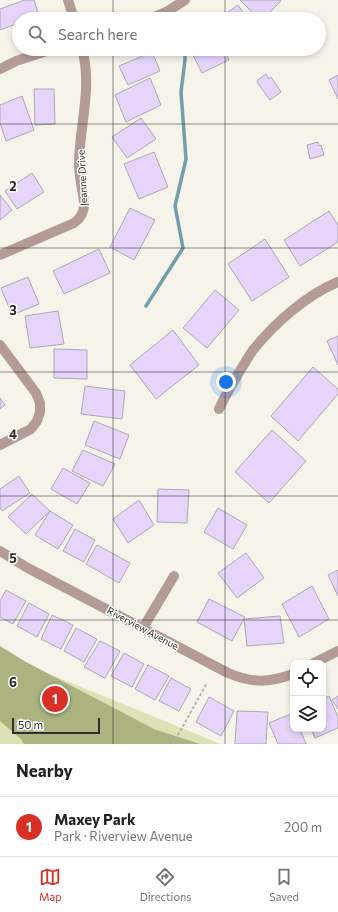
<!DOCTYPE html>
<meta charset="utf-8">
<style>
:root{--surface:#fff;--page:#f6f6f6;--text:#202124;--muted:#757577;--line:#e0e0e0;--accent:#d93025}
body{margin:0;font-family:Commissioner,sans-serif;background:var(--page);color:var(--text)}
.controls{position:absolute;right:12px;bottom:12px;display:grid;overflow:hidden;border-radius:8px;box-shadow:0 2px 6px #0003}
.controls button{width:36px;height:36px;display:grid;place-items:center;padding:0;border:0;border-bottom:1px solid var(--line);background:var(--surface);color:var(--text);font:20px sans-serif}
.scale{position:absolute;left:12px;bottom:10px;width:88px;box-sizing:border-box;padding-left:4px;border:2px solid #2f2e2b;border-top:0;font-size:11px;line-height:14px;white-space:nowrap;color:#2f2e2b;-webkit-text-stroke:3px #fff;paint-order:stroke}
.you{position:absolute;left:226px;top:382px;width:14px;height:14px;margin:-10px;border:3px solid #fff;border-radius:50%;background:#1a73e8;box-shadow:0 0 0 6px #1a73e833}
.badge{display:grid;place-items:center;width:26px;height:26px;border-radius:50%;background:var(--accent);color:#fff;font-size:13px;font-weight:700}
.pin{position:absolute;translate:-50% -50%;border:2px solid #fff;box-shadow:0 1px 4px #0006}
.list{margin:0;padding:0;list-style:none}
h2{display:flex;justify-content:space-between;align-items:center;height:52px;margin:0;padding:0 16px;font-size:17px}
h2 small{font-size:13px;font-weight:400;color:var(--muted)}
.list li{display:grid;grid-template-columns:26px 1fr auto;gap:12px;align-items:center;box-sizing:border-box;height:60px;padding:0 16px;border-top:1px solid var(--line)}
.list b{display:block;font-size:15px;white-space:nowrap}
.list p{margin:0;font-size:13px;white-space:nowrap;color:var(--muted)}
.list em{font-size:13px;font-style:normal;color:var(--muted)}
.icon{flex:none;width:22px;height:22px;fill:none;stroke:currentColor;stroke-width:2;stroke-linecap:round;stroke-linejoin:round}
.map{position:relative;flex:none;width:338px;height:744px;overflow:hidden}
.search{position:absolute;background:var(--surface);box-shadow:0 2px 6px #0003;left:12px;right:12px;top:12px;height:44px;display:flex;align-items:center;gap:10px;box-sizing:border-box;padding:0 14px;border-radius:22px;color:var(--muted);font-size:15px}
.sheet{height:112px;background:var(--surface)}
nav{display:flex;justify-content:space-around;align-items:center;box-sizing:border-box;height:56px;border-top:1px solid var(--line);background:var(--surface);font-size:11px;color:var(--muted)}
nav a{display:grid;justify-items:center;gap:2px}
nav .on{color:var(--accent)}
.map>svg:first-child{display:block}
.green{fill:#dce2b5}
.forest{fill:#acb380}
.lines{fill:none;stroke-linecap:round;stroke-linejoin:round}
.stream{stroke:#739eab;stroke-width:3.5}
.building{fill:#e6d4fb;stroke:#aca8b0}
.path{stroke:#b4b3ab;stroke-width:2;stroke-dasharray:3 2;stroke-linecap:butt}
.street{stroke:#b49b97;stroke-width:10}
.grid{fill:none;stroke:#2f2e2b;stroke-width:1;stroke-opacity:0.55}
.labels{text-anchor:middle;stroke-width:3;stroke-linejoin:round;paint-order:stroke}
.street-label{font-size:10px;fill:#2f2e2b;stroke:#fff}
.grid-label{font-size:13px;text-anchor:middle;font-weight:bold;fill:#2f2e2b;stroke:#fff;stroke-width:3;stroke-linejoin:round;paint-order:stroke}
</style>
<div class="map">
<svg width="338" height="744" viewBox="0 0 338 744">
<rect width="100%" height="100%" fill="#f6f4ea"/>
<path class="green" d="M0,654l221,90h-221z"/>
<path class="forest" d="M0,646l26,16 128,67 46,15h-176l-3,-5 -21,-18z"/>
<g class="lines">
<path class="stream" d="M146,306l37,-58 -8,-42 11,-47 -5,-67 4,-32v-11"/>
</g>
<path class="building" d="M25,0h9l5,16 -8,3h-12v4l-19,7v-21z
M240,0h39l2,1 -18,18h-4z
M238,5l9,14h-29z
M190,49h34l5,11 -27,13z
M152,52l8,19 -32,14 -9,-19z
M266,74l3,5 2,-2 10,15 -11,8 -13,-18 1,-2z
M338,75v24l-9,-19z
M150,78l11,27 -35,17 -11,-27z
M34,89h20l1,35 -20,1z
M22,96l12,34 -28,11 -6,-18v-18z
M141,118l15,21 -29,19 -15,-21z
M318,142l1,4 2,-1 3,10 -14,4 -3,-14z
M154,152l14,35 -29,12 -15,-35z
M32,173l12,19 -27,17 -12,-18z
M0,195l12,15 -12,10z
M130,208l25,12 -21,40 -24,-13z
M329,211l9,14v17l-38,24 -16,-26z
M265,239l24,38 -37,24 -24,-37z
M99,249l11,24 -46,21 -11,-23z
M28,277l11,27 -27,11 -11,-27z
M215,290l24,20 -32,38 -24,-20z
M58,311l6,33 -34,4 -5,-32z
M173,330l26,35 -43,34 -26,-34z
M338,336v29l-11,-24z
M54,349l33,1v29l-33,-1z
M313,367l25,22v5l-40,47 -27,-25z
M85,386l40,5 -3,28 -41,-5z
M0,398l5,7 -5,4z
M94,421l35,14 -9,24 -35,-14z
M272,430l34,31 -37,42 -34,-31z
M83,450l32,14 -12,22 -31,-15z
M63,468l27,15 -13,21 -26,-15z
M19,476l11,17 -28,18 -2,-3v-19z
M158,489l31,1 -2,33 -30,-1z
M32,494l18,17 -24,23 -18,-17z
M139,500l15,25 -26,18 -15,-24z
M218,508l29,17 -14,24 -29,-17z
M50,511l23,14 -15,24 -23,-14z
M75,529l20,11 -11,22 -21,-11z
M97,545l33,18 -11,20 -33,-19z
M246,553l18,25 -27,20 -19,-25z
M338,570v26l-10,-21z
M312,586l17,33 -30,18 -17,-33z
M6,590l20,11 -13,23 -13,-7v-16z
M209,599l36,18 -13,24 -35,-19z
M29,603l20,11 -12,23 -20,-11z
M52,615l21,10 -12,24 -20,-10z
M280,616l4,27 -37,3 -3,-27z
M76,628l21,11 -13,23 -20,-11z
M100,641l20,10 -15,27 -21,-11z
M124,653l20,11 -12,23 -21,-11z
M148,665l21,11 -14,24 -20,-11z
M171,678l20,11 -12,22 -20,-10z
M329,696l9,21v11l-23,10 -4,-9h12v-30z
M338,696v13l-6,-9z
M209,697l25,14 -13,25 -25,-14z
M237,711l31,1 -2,32h-31z
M293,713v16h7l6,15h-28l-9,-21z"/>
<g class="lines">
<path class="path" d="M173,744l34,-61"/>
<path class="street" d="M68,0l6,19
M149,19l19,-8 17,-11
M0,69l16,-8 37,-12
M0,255l74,-32c7,-5 10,-10 10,-18 0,-12 -5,-26 -5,-40 0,-39 14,-77 3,-116
M0,345l36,48 4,10v9l-3,9 -6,8 -31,16
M219,409c8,-17 17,-32 27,-48 2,-3 4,-7 7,-11 21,-26 53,-55 85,-68
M0,551l26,16 202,106c24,10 40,10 65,1
M143,628l31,-52
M314,663l24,-12"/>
</g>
<path class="grid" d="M113,0v19M225,0v19M113,49v695M225,49v695M0,124h338M0,248h338M0,372h338M0,496h338M0,620h338"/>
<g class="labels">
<g class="street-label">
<text transform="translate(82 178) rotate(-93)" y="4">Jeanne Drive</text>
<text transform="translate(143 628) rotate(28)" y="4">Riverview Avenue</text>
</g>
</g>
<g class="grid-label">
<text x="13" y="191">2</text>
<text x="13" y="315">3</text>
<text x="13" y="439">4</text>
<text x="13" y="563">5</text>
<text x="13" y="687">6</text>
</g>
</svg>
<div class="controls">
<button><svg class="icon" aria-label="locate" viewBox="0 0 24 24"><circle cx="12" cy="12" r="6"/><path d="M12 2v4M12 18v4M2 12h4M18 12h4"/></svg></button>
<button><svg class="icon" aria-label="layers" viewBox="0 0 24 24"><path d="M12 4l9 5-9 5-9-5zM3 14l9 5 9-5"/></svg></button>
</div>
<div class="scale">50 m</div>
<div class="you"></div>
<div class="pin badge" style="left:55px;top:699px">1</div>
<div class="search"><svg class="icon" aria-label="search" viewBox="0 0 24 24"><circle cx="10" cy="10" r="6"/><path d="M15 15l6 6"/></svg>Search here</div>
</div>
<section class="sheet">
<h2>Nearby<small></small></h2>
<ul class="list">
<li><span class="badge">1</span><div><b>Maxey Park</b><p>Park · Riverview Avenue</p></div><em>200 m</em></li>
</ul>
</section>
<nav>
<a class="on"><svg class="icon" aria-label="map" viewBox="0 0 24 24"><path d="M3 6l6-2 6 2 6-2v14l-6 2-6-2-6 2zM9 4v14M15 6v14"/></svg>Map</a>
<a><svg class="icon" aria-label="directions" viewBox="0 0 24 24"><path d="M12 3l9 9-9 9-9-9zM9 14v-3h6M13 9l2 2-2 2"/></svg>Directions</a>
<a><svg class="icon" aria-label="saved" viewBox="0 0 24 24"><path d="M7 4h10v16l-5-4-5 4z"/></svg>Saved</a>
</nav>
